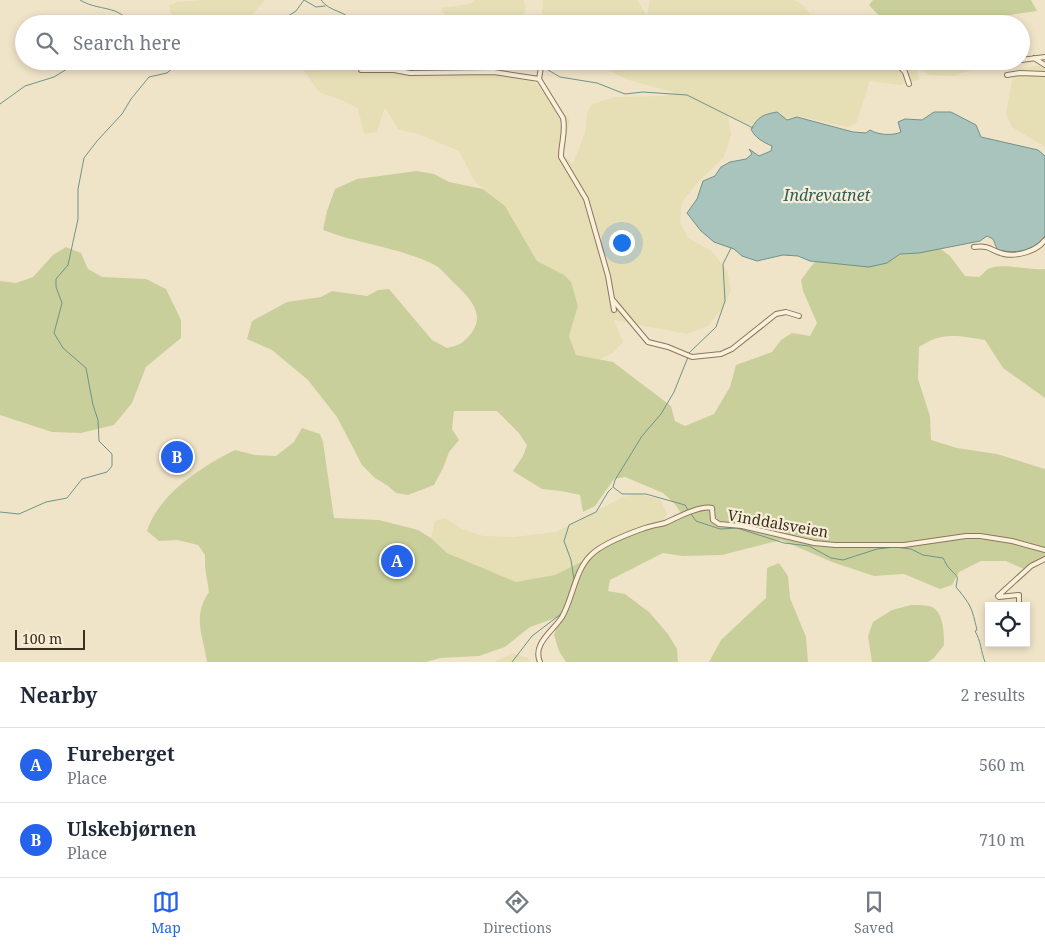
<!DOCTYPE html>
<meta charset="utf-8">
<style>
:root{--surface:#fff;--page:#f6f6f7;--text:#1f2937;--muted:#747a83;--line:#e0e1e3;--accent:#2563eb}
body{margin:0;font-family:"Noto Serif",serif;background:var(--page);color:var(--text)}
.controls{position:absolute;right:15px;bottom:15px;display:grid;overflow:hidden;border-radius:0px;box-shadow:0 2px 8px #0003}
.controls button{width:45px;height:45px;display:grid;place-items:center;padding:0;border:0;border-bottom:1px solid var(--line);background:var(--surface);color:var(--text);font:25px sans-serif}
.scale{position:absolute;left:15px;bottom:12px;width:70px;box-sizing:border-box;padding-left:5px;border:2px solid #3d2e20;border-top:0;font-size:14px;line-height:18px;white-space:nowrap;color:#3d2e20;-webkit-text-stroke:4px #f7eed8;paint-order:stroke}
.you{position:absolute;left:621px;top:242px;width:18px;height:18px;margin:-12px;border:4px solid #fff;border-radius:50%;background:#1a73e8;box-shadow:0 0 0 8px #1a73e833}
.badge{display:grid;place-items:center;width:32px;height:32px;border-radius:50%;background:var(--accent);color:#fff;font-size:16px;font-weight:700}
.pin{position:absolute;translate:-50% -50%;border:2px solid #fff;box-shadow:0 1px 5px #0006}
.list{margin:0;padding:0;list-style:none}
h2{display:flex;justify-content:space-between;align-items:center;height:65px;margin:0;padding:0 20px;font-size:21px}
h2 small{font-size:16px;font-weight:400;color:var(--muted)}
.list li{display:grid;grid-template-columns:32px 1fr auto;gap:15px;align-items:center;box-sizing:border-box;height:75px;padding:0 20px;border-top:1px solid var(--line)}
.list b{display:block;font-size:19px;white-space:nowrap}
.list p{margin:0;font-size:16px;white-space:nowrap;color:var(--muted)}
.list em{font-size:16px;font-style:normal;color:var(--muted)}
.icon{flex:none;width:28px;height:28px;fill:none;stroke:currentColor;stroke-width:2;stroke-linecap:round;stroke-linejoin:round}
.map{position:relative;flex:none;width:1045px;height:662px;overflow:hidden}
.search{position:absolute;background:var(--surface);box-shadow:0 2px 8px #0003;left:15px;right:15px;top:15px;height:55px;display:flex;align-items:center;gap:12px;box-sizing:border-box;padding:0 18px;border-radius:28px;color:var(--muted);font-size:19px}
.sheet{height:215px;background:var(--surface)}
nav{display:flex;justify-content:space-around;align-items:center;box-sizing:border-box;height:70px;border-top:1px solid var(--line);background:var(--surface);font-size:14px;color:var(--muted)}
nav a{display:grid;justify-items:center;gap:2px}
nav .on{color:var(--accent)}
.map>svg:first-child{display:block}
.farmland{fill:#e6deb5}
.green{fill:#c9cf9b}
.water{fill:#a9c4bc;stroke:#6f938a}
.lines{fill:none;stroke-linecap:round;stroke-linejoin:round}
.stream{stroke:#6f938a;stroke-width:1}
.street-casing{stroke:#8d765c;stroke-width:6}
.street{stroke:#faf1dc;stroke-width:4}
.labels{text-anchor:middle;stroke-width:4.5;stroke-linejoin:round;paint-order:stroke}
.street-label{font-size:15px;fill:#3d2e20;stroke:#f7eed8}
.water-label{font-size:16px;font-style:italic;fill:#2f5d5a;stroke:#f7eed8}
</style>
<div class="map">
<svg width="1045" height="662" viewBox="0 0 1045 662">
<rect width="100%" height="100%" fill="#f0e4c8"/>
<path class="farmland" d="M201,0h64l-16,18 -13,6h-62l-5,-18 8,-4z
M475,0h48l3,7 -6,17h-62l-5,-3 1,3h-41l8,-8 26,3 -6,-11 29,-4z
M543,0h94l10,16 3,-16h144l9,5 14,19h-270l-5,-12z
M305,61h119l14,5 26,4h41l25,9 28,25 12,17 -8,33 11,10 12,-31 2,-20 5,-9 23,-7 49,-1 11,-3 -46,-13 -40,-19h391l-3,7 -23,8 -24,-1 -14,-9 3,14 -19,5 -30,-4 -14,42 -9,4 -49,-11 -51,9 -19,-10 3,20 -7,22 -26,25 -16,20 -2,20 8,16 24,13 15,20 4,19 -8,18 -15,18 -21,8 -73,-14 9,22 -10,11 -13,6 -24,-4 -7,-19 9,-30 -14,-31 -27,-14 -32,-55 -30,-24 -16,-31 -41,-17 -20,-5 -13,-22 -8,25 -13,2 -6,-26 -19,-9 -20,-7 -17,-24z
M1038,66l7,2v79l-33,-20 -6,-13 6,-34 8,-12z
M638,494l22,5 7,15 -6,11 -58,21 -10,10 -38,19 -20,4 -19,3 -69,-29 -16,-15 4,-17 10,-3 17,11 21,7 31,1 42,-5 67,-35z
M513,653l15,5 3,4h-37z"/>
<path class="green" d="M873,0h158l6,11 -34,5v8h-166v-4l12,-5 20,9 16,-2 -16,-17z
M417,171l17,3 15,8 34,7 22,17 32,55 27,14 7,7 7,24 -9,30 7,19 37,7 58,44 4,15 10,5 29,-12 16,-27 6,-22 36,-13 9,-12 11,-7 18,3 7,-13 -14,-32 -2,-11 18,-24 114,-13 17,13 15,20 14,1c3,-2 6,-6 9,-8 14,-7 42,2 57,0v129l-42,-30 -18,-28c-26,-4 -42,-9 -66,7l-1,32 12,37 1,24 26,8 40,6 48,15v93l-19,8 -20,-9h-25l-22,11 -7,13 -12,4 -36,-15 -30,2 -42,-14 -51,-22 -59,15 -40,1 -19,-3 -53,27 -2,11 17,3 24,18 19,22 9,15 1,13h-112l-7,-11 -5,-16 7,-19 -31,11 -25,20 -26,9 -39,2 -14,4h-219c-4,-27 -15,-45 2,-70l-4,-25v-12l-7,-10 -21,-5 -18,1 -12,-10c11,-36 55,-65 88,-81l20,5 21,1 18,-14 8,-14 18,6 3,8 11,76 45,2 39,10 13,8 16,15 69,29 39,-7 38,-19 10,-10 21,-12 60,-17 -10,-14 -11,-10 -38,-16 -11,2 -19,27 -12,6 -3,-17 -19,-4 -19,-2 -29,-18 10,-15 4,-11 -9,-13 -21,-21h-43l-2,18 7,11 -10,12 -6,16 -9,17 -26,10 -12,-2 -8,-7 -13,-8 -13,-13 -25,-48 -29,-37 -36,-30 -25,-11 5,-18 35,-19 34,-5 11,-6 35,5 11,-6 11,-1 43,51 15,8c11,-3 14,-3 22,-12 19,-21 0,-39 -16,-54 -6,-6 -13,-15 -20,-18 -36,-17 -74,-20 -110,-34l4,-19 8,-22 22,-10z
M66,247l15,6 7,16 14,8 44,2 20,10 15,31v18l-35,29 -14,36 -18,22 -33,8 -29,-1 -52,-17v-134l16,2 17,-6 20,-22z
M779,563l9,13 2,22 16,39 2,25h-99l12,-22 45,-42 1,-30z
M911,605c6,0 16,0 21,2 12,6 12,27 12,38l-10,13 -6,4h-56l-4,-26 5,-14 19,-12z"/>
<path class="water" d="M777,112l10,8 10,-3 56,15 13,1 4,-3c8,5 23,6 31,2l-3,-10 7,-3 17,1 12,-8h17l25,13 5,12 57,13 7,6v80c-11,15 -32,19 -48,13l-4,-10 -6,-3 -7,5 -61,12 -19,1 -13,9 -18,4 -59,-6 -12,-5 -15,-1 -26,6 -15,-5 -8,-7 -20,-7 -13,-11 -14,-18 10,-14 6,-18 12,-5 6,-9 9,-5 16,-3 6,-5 -3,-5 10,7 12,-5 1,-5c-9,-4 -17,-8 -21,-17 8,-13 11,-14 26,-17z"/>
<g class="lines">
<path class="stream" d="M80,0c11,7 23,7 35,11 9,4 16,11 25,13
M321,0c9,13 24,9 34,24
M276,24l20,-13 8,-11 12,7 9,-1
M189,61l9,2 3,-2
M434,61l3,3h12l3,-3
M462,61l9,6h23l23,-5 22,4
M543,67l17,10 37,6 28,11 18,-2 44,3 66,33
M0,104l25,-18 29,-9 26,-16
M689,353l27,-26 9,-26 -2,-37 8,-16
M688,510l-3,-5 -39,-11h-24l-9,-7 2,-7 27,-44 19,-22 13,-22 14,-35
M0,512l19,2 27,-12 21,-4 15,-19 25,-7 5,-6v-12l-13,-13 -1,-21 -5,-15 -7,-37 -23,-20 -9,-15 8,-30 -6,-16v-8l12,-14 10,-46v-30l6,-31 13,-17 25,-27 9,-15 18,-22 18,-4 9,-8h16l6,-2
M691,514l5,7 24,8 17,-1 47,15 25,3 22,12 12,2 34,-11 18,-2 16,2 12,6 20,3c2,3 4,9 7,11 9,10 8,5 6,18 15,18 16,21 21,43l-2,1c6,10 6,21 10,31
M572,585l2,-6 -3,-19 -7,-19 5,-16 27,-13 12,-20 4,-4
M565,606l6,-17
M512,662l20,-26 29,-22"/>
<defs>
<path id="street" d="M1034,58l11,7
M1021,60l24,-3
M542,61l-3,18 24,39c3,14 -2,25 -2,39l25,42 22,77 6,34
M894,61l11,11 4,12
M361,70h33l16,3 84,-1 45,7
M1007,75l13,-2 25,1
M974,247c18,-2 16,4 30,7 13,3 33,-3 41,-14
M612,299l36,43 20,5 24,10 29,-3 11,-5 44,-35 10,-2 13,4
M1019,602v-7l-20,2 -1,-1 33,-30 14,-7
M540,662c-8,-18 13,-31 22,-45 11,-19 13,-47 29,-62 11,-11 37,-21 51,-26 8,-3 15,-4 23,-6 11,-5 35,-18 47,-15l1,12 6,4 23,2 72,17 21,2h69l62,-9h14l32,5 33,9"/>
</defs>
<use href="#street" class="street-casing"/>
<use href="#street" class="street"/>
</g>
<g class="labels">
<g class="street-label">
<text transform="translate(778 524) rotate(10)" y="5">Vinddalsveien</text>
</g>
<g class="water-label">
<text x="827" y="201">Indrevatnet</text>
</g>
</g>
</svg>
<div class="controls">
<button><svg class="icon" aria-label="locate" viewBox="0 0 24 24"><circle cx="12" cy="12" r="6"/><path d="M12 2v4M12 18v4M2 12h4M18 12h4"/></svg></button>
</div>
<div class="scale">100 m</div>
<div class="you"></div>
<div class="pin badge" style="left:397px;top:561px">A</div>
<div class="pin badge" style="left:177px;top:457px">B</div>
<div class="search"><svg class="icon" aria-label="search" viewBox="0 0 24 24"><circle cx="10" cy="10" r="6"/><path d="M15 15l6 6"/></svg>Search here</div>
</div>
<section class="sheet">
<h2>Nearby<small>2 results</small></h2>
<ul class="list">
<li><span class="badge">A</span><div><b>Fureberget</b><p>Place</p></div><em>560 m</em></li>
<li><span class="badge">B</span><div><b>Ulskebjørnen</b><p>Place</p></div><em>710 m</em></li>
</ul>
</section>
<nav>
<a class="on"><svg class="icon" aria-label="map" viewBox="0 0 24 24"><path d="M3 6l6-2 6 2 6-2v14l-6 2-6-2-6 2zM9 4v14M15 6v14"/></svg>Map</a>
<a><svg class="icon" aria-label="directions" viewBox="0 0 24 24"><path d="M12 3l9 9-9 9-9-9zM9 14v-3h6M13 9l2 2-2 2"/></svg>Directions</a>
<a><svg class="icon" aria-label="saved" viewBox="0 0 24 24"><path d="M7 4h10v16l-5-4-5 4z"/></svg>Saved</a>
</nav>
